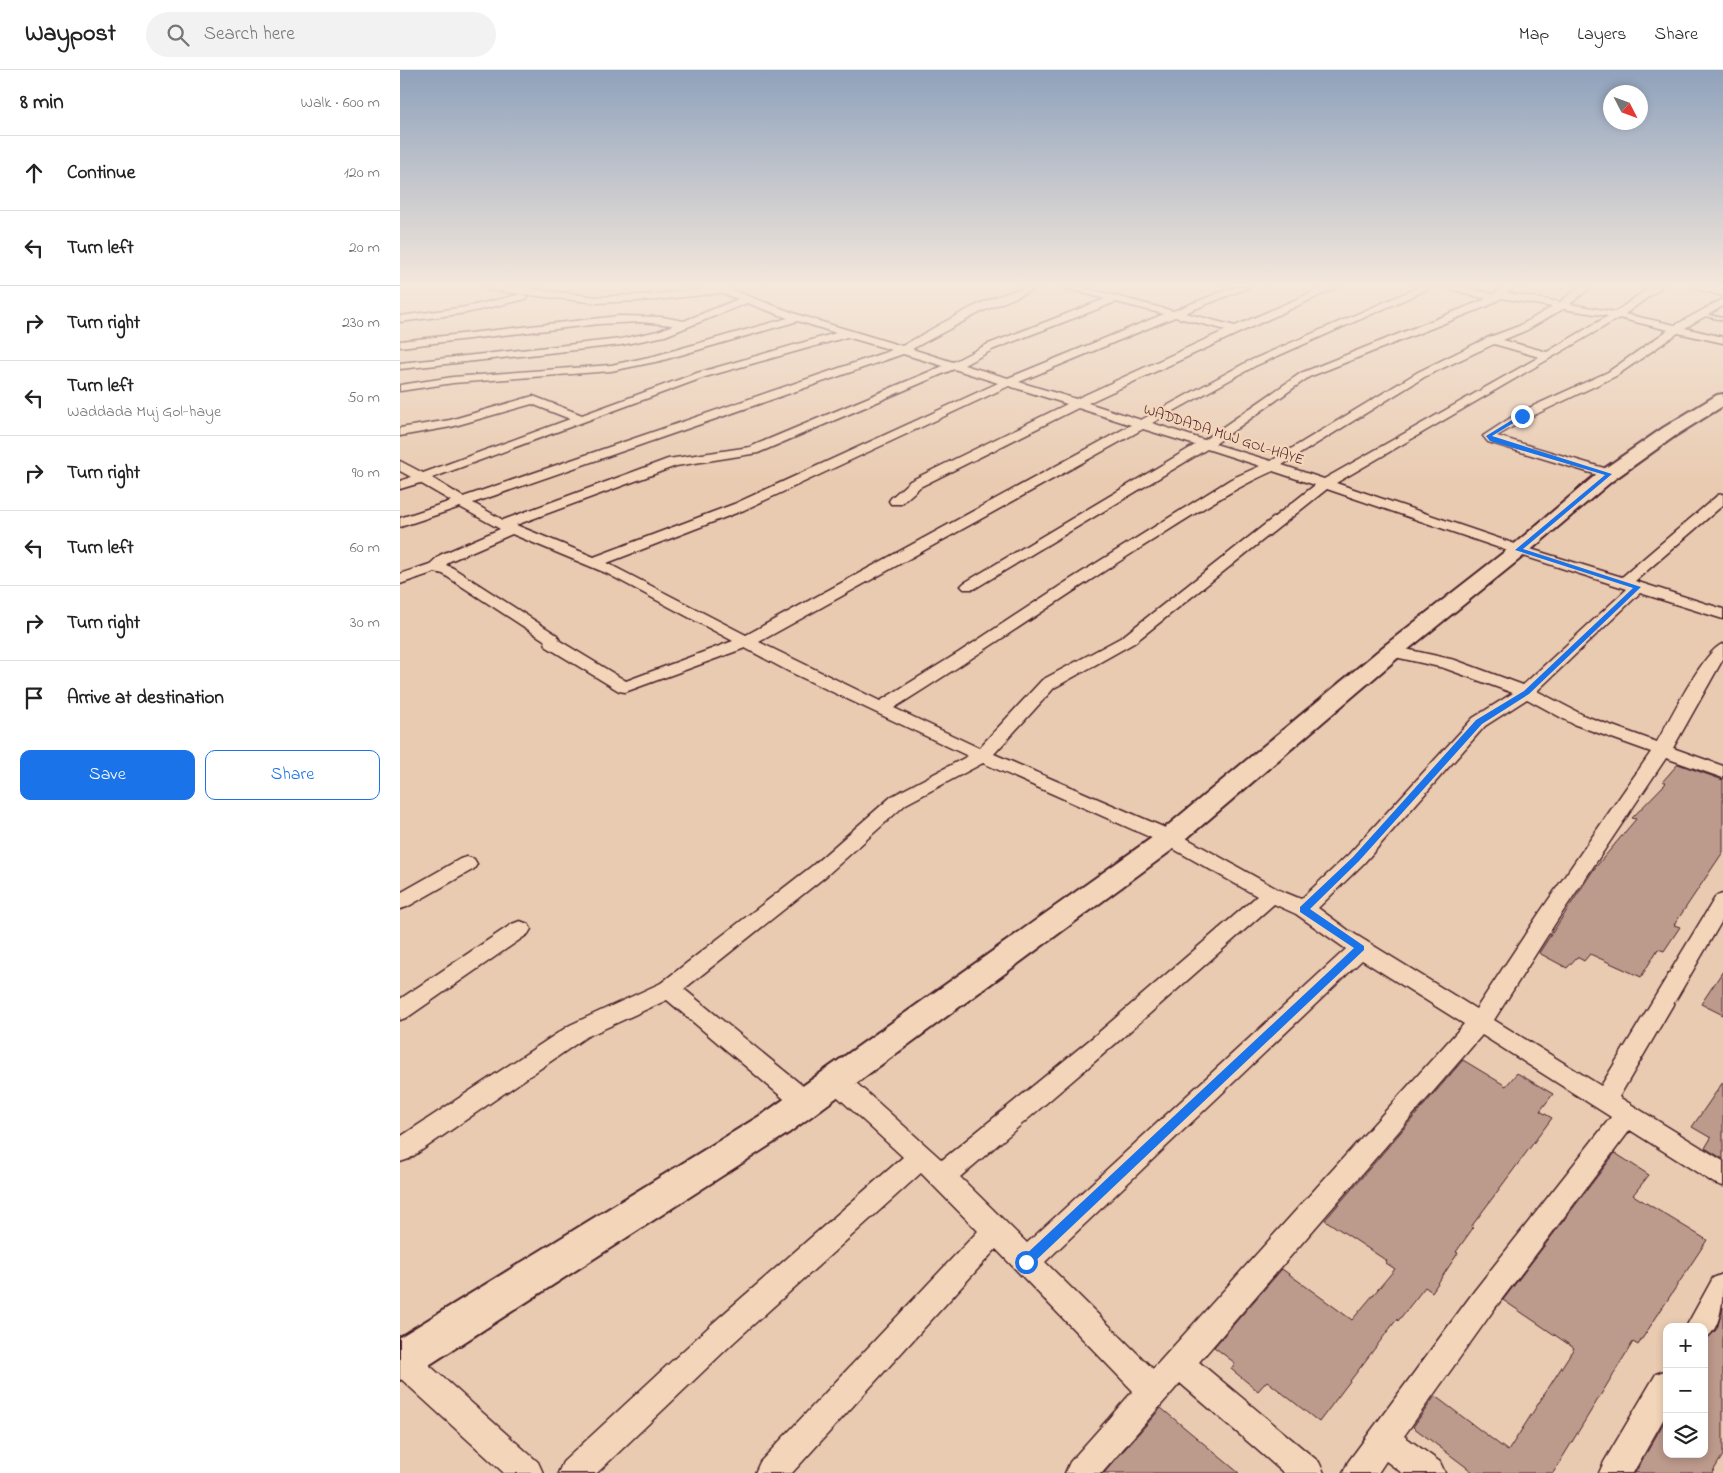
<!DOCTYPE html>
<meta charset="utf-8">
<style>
:root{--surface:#fff;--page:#f2f2f2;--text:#222;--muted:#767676;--line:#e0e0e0;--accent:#1a73e8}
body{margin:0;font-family:"Indie Flower",sans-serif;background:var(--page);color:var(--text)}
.controls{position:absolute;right:15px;bottom:15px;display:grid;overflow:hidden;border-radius:10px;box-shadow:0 2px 8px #0003}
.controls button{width:45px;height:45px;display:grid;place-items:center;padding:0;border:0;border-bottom:1px solid var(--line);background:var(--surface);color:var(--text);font:25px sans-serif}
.compass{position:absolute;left:1203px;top:15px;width:45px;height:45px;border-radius:50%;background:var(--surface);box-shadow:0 2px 8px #0003;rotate:132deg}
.stop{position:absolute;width:15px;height:15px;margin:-11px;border:4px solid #1a73e8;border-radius:50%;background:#fff}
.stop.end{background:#1a73e8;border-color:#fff;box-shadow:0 1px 5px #0008}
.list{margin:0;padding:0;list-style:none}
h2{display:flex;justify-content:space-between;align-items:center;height:65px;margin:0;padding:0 20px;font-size:21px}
h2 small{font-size:16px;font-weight:400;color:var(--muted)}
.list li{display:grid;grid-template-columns:32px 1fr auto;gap:15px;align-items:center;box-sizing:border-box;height:75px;padding:0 20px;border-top:1px solid var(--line)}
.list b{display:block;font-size:19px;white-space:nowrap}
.list p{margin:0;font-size:16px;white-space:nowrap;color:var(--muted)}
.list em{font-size:16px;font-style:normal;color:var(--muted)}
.actions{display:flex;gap:10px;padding:15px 20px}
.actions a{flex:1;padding:11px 0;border:1px solid var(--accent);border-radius:10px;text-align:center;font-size:18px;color:var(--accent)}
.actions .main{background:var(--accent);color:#fff}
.icon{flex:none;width:28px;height:28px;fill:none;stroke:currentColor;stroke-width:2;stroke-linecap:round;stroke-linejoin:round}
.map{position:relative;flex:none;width:1323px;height:1403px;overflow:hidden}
header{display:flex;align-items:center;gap:30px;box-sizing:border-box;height:70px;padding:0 25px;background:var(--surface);border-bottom:1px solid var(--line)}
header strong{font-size:24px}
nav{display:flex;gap:28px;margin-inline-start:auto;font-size:18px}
.search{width:350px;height:45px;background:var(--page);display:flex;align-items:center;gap:12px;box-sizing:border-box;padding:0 18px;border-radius:28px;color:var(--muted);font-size:19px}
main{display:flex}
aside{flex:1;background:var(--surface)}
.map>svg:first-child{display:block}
.building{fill:#bc9a8c;stroke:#4a1f2b}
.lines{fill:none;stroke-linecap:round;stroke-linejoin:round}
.lane-casing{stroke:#4a1f2b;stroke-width:3}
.street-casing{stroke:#4a1f2b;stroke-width:3}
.secondary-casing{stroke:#4a1f2b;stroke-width:4}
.lane{fill:#f3d6b9;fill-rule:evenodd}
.street{fill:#f3d6b9;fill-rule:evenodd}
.secondary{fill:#f3d6b9;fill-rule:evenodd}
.route{fill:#1a73e8}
.labels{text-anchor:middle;stroke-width:4.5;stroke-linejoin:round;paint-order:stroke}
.far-street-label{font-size:15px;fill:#4a1f2b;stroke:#f3d6b9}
</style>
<header>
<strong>Waypost</strong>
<div class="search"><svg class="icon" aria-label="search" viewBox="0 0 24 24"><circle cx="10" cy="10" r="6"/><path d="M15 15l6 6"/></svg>Search here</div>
<nav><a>Map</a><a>Layers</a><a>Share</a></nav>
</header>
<main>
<aside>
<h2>8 min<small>Walk · 600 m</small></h2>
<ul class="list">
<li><svg class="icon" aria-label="ahead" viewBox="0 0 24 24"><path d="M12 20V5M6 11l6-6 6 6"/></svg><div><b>Continue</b></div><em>120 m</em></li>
<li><svg class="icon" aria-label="left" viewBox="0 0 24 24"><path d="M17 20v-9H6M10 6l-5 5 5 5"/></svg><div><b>Turn left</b></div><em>20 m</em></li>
<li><svg class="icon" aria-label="right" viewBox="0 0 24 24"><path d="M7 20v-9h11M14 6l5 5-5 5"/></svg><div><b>Turn right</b></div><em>230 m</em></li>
<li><svg class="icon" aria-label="left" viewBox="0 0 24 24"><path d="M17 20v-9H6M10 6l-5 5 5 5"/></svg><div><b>Turn left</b><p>Waddada Muj Gol-haye</p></div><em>50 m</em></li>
<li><svg class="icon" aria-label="right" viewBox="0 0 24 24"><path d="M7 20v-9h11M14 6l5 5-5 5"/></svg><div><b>Turn right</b></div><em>90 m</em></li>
<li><svg class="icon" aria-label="left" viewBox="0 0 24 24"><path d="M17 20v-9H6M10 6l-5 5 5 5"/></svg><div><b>Turn left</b></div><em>60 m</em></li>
<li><svg class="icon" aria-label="right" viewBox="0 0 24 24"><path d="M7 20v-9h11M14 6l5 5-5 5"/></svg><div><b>Turn right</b></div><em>30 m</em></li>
<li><svg class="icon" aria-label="arrive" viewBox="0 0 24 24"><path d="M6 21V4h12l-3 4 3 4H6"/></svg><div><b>Arrive at destination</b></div></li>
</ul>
<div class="actions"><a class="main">Save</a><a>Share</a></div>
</aside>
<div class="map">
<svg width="1323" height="1403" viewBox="0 0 1323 1403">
<rect width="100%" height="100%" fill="#e9cbb1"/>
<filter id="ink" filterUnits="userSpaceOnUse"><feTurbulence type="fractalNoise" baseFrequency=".02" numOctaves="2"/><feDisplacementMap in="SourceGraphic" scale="10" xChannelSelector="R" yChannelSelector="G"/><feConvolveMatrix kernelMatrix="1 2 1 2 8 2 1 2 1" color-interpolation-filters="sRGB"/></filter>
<g filter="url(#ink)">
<path class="building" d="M1278,694l45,16v72l-49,73 6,2 -16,24 -6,-2 -17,28 -51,-23 -6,7 -7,-4 -10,11 -28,-15 55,-84 42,-50 -4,-1 34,-35 -3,-2z
M1323,901v44l-22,-11z
M1063,990l43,26 11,-13 36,21 -13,17 12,7 -81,109 2,1 -17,24 2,1 -26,39 -7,-5 -27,34 -1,-2 -78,103 -52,-41 -9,10 -27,-22 4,-6 -21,-16 68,-78 70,51 43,-51 -9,-6 1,-2 -62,-41z
M1323,1012v77l-18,-11 6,-10 -19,-11z
M1215,1083l34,22 -16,20 74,45 -69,105 -5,-3 -80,131h-79l-61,-46 22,-31 73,55 66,-103 -71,-48z
M1323,1237v148l-11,18h-77l32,-56v37h37v-113l13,-12z
M761,1338l78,65h-135z"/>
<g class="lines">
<defs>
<path id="lane" d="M1300,243l23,5v2l-23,-5z"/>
<path id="street" d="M83,217h34l80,10 59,-3 53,-7h23v3l70,26 100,30c37,-20 96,-59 138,-59l-57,24 -71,38 41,13 33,-17 119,-46 -43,-12h19l92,24 61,-24h15l-64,26 50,13 89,-39h14l-250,116 53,17 106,-58 172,-75h14l-178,79 -103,57 52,17 97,-67 185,-74 -42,-12h20l29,7 10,-7h12l-8,6 53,9 19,-15h12l-21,17 45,8 35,-25h12l-37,27 50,11 48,-26v7l-38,22 38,9v6l-45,-10 -62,43 -90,43 -29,17 117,35 2,3 -2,3h-10l-116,-35 -5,-6 35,-23 90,-41 60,-42 -49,-12 -283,165 188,64 98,30 96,-82 5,-1v11l-88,76 88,28v10l-83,-26 -103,98 48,25 72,26c11,-19 48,-94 66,-98v15l-50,89 50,18v12l-57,-20 -110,164 -62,98 107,66 115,-190 7,-2v25l-104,178 104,64v25l-9,-3 -84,-53 -135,178 -91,128 36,26 5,11h-43l-16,-12 -8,12h-35l5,-11 127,-172 136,-173 -129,-82 -283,327 120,100 5,11h-40l-104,-90 -78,90h-37l5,-11 63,-71 -137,-142 -204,224h-37l5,-11 218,-231 -57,-58 -188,170 -136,130h-39l5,-11 150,-139 190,-166 -76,-70 -3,-7 3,-7 9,-3 9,3 97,87 156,-127 159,-137 -94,-53 -180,-80 -77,41 -80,72 -142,113 130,106 3,7 -3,7 -9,3 -9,-3 -129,-109 -81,37 -177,122 -9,3v-25l170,-112 91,-42 151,-117 80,-70 76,-40 -180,-85 -43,-23 -120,44 -6,-1 -72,-44 -3,-7 -101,-66 -8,-2 -35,12v-10l30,-10 10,-9 60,-26 -40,-22 -60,20v-9l51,-17 -31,-18 -20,6v-8l11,-4 -11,-6v-10l23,12 147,-54 -38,-15 -81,23 -51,9v-8l50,-8 83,-24 49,19 115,-42 139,-40 -38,-12 -138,40 -49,10 -158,12 -53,8v-6l53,-8 158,-12 43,-9 134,-38 -41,-15 -82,33 -44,9 -221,24v-6l221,-24 37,-8 15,-6 -33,-3 -41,2 -199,23v-6l219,-25 43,1 22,4 54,-22 -17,-6 -65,7 -59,3 -75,-9 5,3 -1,2 -60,14 -66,9v-6l66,-9 56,-13 -34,-4zM1101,228l51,9 -33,19 -32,12 -69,34 -147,89 -56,-17 94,-67 181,-72zM716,232l48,12 -156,64 -44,-13 30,-16zM1163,239l45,7 -61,36 -44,-12 24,-10zM775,247l51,13 -150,69 -57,-17zM447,267l45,13 -429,147 -31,-19 273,-101zM1094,274l45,13 -215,122 -42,-14 144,-89zM503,284l40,12 -193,81 -82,12 -165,61 -30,-17zM554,299l44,14 -264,121 -140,53 -78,-32 160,-59 82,-13zM609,316l58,18 -157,77 -19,17 -2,3 2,3h10l19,-17 158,-79 53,17 -385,210 -139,-72 137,-53zM743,359l52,16 -231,138 -3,3 3,3h10l233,-140 53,17 -29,13 -165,103 -108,71 -78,48 -121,-59zM873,401l42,14 -193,152 -80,43 -63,68 -85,-40c85,-53 167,-110 251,-163 42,-26 83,-54 128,-74zM927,419l187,64 113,36 -104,96 -68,-25 -63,-14 -6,1 -2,4 2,4 58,13 69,25 -40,25 -124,136 -48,45 -22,-9 -102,-57 -183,-79 60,-66 80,-45zM112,464l94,39 127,68 -107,40 -66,-40 -3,-6 -104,-67 -7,-3 4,-4zM1127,629l46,25 78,28 -111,160 -64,97 -128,-79 -30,-22 45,-44 122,-138zM874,834l22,10 50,35 -319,294 -67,-66 154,-132zM962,890l102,64 -311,345 -108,-107z
M1292,217h20l11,3v6z
M67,787l7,2 3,5 -3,5 -67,38 -7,2v-16l60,-34z
M120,851l8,3 3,5 -3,5 -120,83 -8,3v-21l112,-75z
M1323,1204c0,20 0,56 -19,65v-12h-18l27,-49z
M0,1274l10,4 128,114 5,11h-39l-104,-95z
M1267,1300v43l-34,60h-34l5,-11 52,-88z"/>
<path id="secondary" d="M1323,324v12l-48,30 -63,45 -86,73 -126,102 -220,188 -390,288 -375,242 -15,6v-43l366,-225 394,-280 224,-186 128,-100 86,-73 65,-45 54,-33z"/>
</defs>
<use href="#lane" class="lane-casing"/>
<use href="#street" class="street-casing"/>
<use href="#secondary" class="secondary-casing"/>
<use href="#lane" class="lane"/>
<use href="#street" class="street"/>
<use href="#secondary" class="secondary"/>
</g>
</g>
<linearGradient id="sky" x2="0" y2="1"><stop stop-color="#8fa2bc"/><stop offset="0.52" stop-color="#f5e8dc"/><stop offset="1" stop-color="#f5e8dc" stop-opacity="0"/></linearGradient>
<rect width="1323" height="414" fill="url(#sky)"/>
<path class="route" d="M1120,345l5,1 -33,20 120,38 -89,75 118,38 -112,107 -47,30 -123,137 -49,48 54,37v4l-333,315 -5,2 -4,-2 -2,-3 2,-4 332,-310 -54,-36v-5l53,-50 123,-137 48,-29 109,-103 -118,-38 90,-75 -115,-34 -4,-5z"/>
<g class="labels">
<g class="far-street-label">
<text transform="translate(824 364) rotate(18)" y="5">WADDADA MUJ GOL-HAYE</text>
</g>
</g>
</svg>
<div class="controls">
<button>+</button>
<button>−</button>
<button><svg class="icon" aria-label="layers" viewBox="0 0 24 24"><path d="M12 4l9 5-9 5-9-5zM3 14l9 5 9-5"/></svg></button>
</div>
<svg class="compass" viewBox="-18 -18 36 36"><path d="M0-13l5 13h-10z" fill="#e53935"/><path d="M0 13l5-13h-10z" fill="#767676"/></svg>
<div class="stop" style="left:626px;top:1192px"></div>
<div class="stop end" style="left:1122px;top:346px"></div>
</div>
</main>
